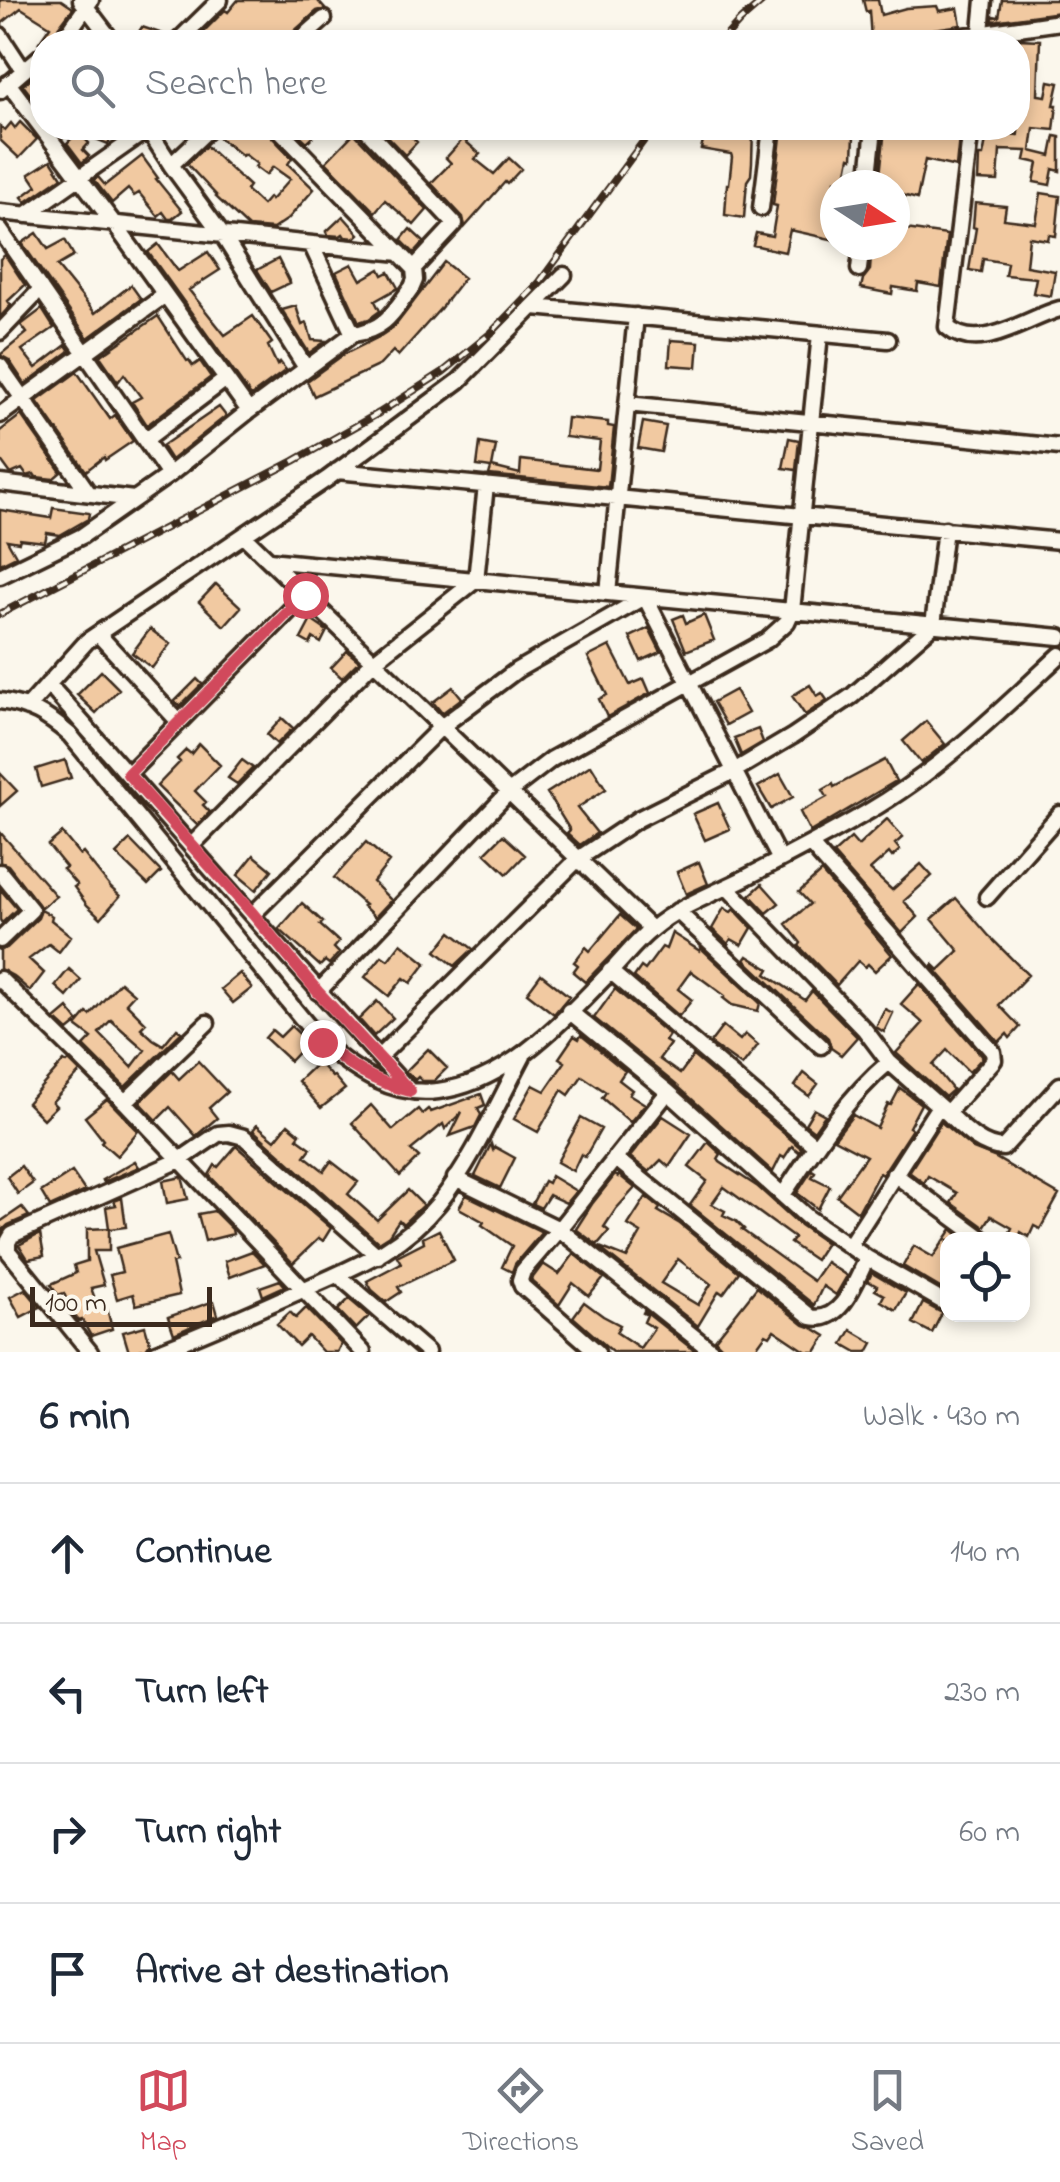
<!DOCTYPE html>
<meta charset="utf-8">
<style>
:root{--surface:#fff;--page:#f6f6f7;--text:#1f2937;--muted:#747a83;--line:#e0e1e3;--accent:#d1495b}
body{margin:0;font-family:"Indie Flower",sans-serif;background:var(--page);color:var(--text)}
.controls{position:absolute;right:30px;bottom:30px;display:grid;overflow:hidden;border-radius:20px;box-shadow:0 5px 15px #0003}
.controls button{width:90px;height:90px;display:grid;place-items:center;padding:0;border:0;border-bottom:2px solid var(--line);background:var(--surface);color:var(--text);font:50px sans-serif}
.compass{position:absolute;left:820px;top:170px;width:90px;height:90px;border-radius:50%;background:var(--surface);box-shadow:0 5px 15px #0003;rotate:102deg}
.scale{position:absolute;left:30px;bottom:25px;width:182px;box-sizing:border-box;padding-left:10px;border:5px solid #3b2a1e;border-top:0;font-size:28px;line-height:35px;white-space:nowrap;color:#3b2a1e;-webkit-text-stroke:8px #fbf7ec;paint-order:stroke}
.stop{position:absolute;width:30px;height:30px;margin:-22px;border:8px solid #d1495b;border-radius:50%;background:#fff}
.stop.end{background:#d1495b;border-color:#fff;box-shadow:0 2px 10px #0008}
.list{margin:0;padding:0;list-style:none}
h2{display:flex;justify-content:space-between;align-items:center;height:130px;margin:0;padding:0 40px;font-size:42px}
h2 small{font-size:32px;font-weight:400;color:var(--muted)}
.list li{display:grid;grid-template-columns:65px 1fr auto;gap:30px;align-items:center;box-sizing:border-box;height:140px;padding:0 40px;border-top:2px solid var(--line)}
.list b{display:block;font-size:38px;white-space:nowrap}
.list em{font-size:32px;font-style:normal;color:var(--muted)}
.icon{flex:none;width:55px;height:55px;fill:none;stroke:currentColor;stroke-width:2;stroke-linecap:round;stroke-linejoin:round}
.map{position:relative;flex:none;width:1060px;height:1352px;overflow:hidden}
.search{position:absolute;background:var(--surface);box-shadow:0 5px 15px #0003;left:30px;right:30px;top:30px;height:110px;display:flex;align-items:center;gap:25px;box-sizing:border-box;padding:0 35px;border-radius:40px;color:var(--muted);font-size:38px}
.sheet{height:690px;background:var(--surface)}
nav{display:flex;justify-content:space-around;align-items:center;box-sizing:border-box;height:140px;border-top:2px solid var(--line);background:var(--surface);font-size:28px;color:var(--muted)}
nav a{display:grid;justify-items:center;gap:5px}
nav .on{color:var(--accent)}
.map>svg:first-child{display:block}
.building{fill:#f1c9a1;stroke:#3b2a1e;stroke-width:2.5;fill-rule:evenodd}
.lines{fill:none;stroke-linecap:round;stroke-linejoin:round}
.minor-casing{stroke:#3b2a1e;stroke-width:21}
.minor{stroke:#fbf7ec;stroke-width:14}
.rail-casing{stroke:#3b2a1e;stroke-width:8}
.rail{stroke:#fbf7ec;stroke-width:4;stroke-dasharray:11;stroke-linecap:butt}
.route{stroke:#d1495b;stroke-width:12}
</style>
<div class="map">
<svg width="1060" height="1352" viewBox="0 0 1060 1352">
<rect width="100%" height="100%" fill="#fbf7ec"/>
<filter id="ink" filterUnits="userSpaceOnUse"><feTurbulence type="fractalNoise" baseFrequency=".01" numOctaves="2"/><feDisplacementMap in="SourceGraphic" scale="20" xChannelSelector="R" yChannelSelector="G"/><feConvolveMatrix kernelMatrix="1 2 1 2 8 2 1 2 1" color-interpolation-filters="sRGB"/></filter>
<g filter="url(#ink)">
<path class="building" d="M0,0h61l12,8 -16,21 -8,8 -1,5h-9l11,-16 -29,-18 -20,16 2,1 -3,-1z
M238,0h79l8,9 -8,2 -26,23 -3,8h-71l-14,-10 22,-22 3,2z
M863,0h15l3,15 25,-7 31,-2 2,5 19,-3 3,17 -40,6 -12,8 -16,2 -1,-3 -21,1 -2,-28 -3,1z
M1002,0h58v12l-67,9v-5l6,1z
M142,27l27,9 -2,6h-35z
M1018,39l22,1 -2,55 8,1 3,-15 10,2 -5,22h3l-3,25 -20,-2 -3,23 20,5 4,-20 5,1v34l-7,-2 -3,16 -16,-3 4,-19 -13,-3 2,-9 -27,-1 -2,31 -20,-1 1,-24h4l5,-25 30,4z
M42,69l-4,7 4,-3v27l-7,1 -12,-16z
M20,122l17,17 -18,19 -19,-18v-14l5,4 6,-7 4,5z
M101,128h13l8,3 -2,5 -10,4 -2,4 -12,-5z
M220,128h48l2,7 22,23 -4,6 26,25 -26,30 -15,10 -25,-2 -32,-30 1,-1 -30,-32 19,-18 43,40 -3,4 16,15 7,-8 2,3 19,-21 -17,-12 -7,8 -11,-8 2,-3 -13,-10 -2,2 -25,-20z
M292,128h30l-15,14z
M379,128h23l15,14 -12,13z
M706,128h47l-1,34 -1,13 -4,6 -3,37 -19,-3 2,-31h2l3,-27 -1,-3 -30,-5z
M782,128h72l-2,7h2l-1,23 -3,-1 -5,25 -10,-1v59l-45,-10 -5,22 -32,-7 3,-12 16,3 5,-30 -4,-1z
M885,128h75l-4,39 -31,-7 -8,39 -22,-6v-8h-16z
M78,132l11,11 -6,7 6,6 -7,7 -15,-20z
M354,133l73,77 -13,15 -29,-25 -10,12 -49,-50z
M463,139l17,15 -5,5 19,15 15,-16 12,11 -14,15 -2,-2 -40,45 -2,-10 -32,-34 20,-20 -5,-5z
M142,156l16,22 -2,1 26,32 -10,8h-4l-5,-7 -5,4 -19,-23 -5,3 -6,-7 -16,14 -18,-23 4,-3 7,8z
M51,160l11,17 -36,25 -4,-5 15,-11 -8,-12z
M1041,193l19,3 -4,40 -7,-1 -1,5 -19,-3 -3,29 29,5 -4,25 -18,-3 3,-15 -31,-3 2,-12 -24,-4 -2,13 -12,-2 7,-42 -3,-1 2,-24 31,3 -2,13 32,4z
M343,216l16,18 -4,4 -10,-1 -2,-3 -3,2 -12,-1 -2,-3z
M899,228l48,7 -6,52 -23,-4 -1,8 -24,-4 -1,7 -31,-6 2,-9 7,-9 2,-25h25z
M410,229l14,13 -10,11 -13,-13z
M37,233l11,16 17,-9 9,16 -17,10 38,47 36,-28 10,14 -53,39 -66,-95z
M158,244l20,27 30,-19 12,18 -31,20 36,45 28,-19 19,27 -4,3 9,19 3,-3 6,8 -35,26 -103,-144z
M5,255l20,30 -17,16 3,4 -11,12v-58z
M278,259l12,24 -19,9 -14,-22z
M444,262l20,16 -24,31 -42,47 -5,-5 -13,14 -66,31 -7,-15 36,-26 36,-18 16,-11z
M352,264l9,16 19,-11 3,6 6,-3 9,16 -23,13 5,10 -11,8 -10,3 -23,-50z
M296,306l6,19 5,-2 5,17 14,1 -17,12 -27,-43z
M42,309l12,19 -32,22 14,18 30,-23 4,6 -45,33 -16,-24 -9,-5 27,-22 -6,-8z
M158,316l29,45 2,-1 4,6 7,-5 11,16 -64,48 -15,-23 9,-5 -17,-23 -6,8 -18,-26z
M671,340l28,2 -2,25 -28,-2z
M77,372l33,47 5,-4 18,26 -28,19 -1,-3 -18,14 -49,-70z
M219,407l7,9 -55,44 -9,-14z
M21,415l40,57 -8,7 -17,-2 -2,-3 -7,2 -5,-7 -11,5 -11,-15v-28z
M567,418l41,4v4l6,1 -6,60 -119,-12 2,-7 -14,-2 3,-23 16,3 -4,21 28,7 1,-14 76,9 3,-28 -35,-4z
M643,422l23,4 -5,26 -23,-4z
M789,438l10,2 -3,30 -13,-2z
M53,508l36,5 -1,6 -28,16 -13,-2 -2,9 -25,-3 -1,3 -12,-2 9,16 -16,8v-54l51,8z
M216,584l25,23 -17,19 -25,-24z
M683,615l3,8 18,-8 10,25 -28,11 -13,-32z
M311,620l16,11 -6,12 -8,-5 -3,6 -9,-5z
M649,628l12,24 -20,9 -11,-24z
M150,629l20,15 -18,24 -20,-15z
M610,646l20,39 14,-6 6,14 -43,24 -8,-18 8,-4 -19,-38z
M347,651l12,10 -17,17 -11,-10z
M101,671l18,18 -23,24 -19,-18z
M197,679l5,5 -22,22 -5,-5z
M810,685l7,11 5,-3 5,7 -22,15 -13,-19z
M453,687l9,11 -20,15 -9,-11z
M735,690l13,23 -22,12 -13,-23z
M282,718l11,10 -16,16 -10,-9z
M926,721l19,23 -24,19 -18,-22z
M758,729l5,13 -22,13 -7,-17z
M199,744l21,21 -25,26 11,11 -3,3 7,7 -13,13 -40,-39 23,-24 -3,-3 9,-9 5,4z
M65,760l6,18 -30,9 -5,-18z
M242,760l11,8 -16,16 -9,-6z
M885,760l11,21 -86,51 -10,-20 27,-15 -4,-7 10,-6 1,3z
M591,765l15,24 -29,19 20,25 -17,12 -13,-12 3,-3 -23,-37z
M0,773l17,18 -17,15z
M780,774l13,23 -22,12 -13,-22z
M718,803l12,26 -25,11 -12,-26z
M887,819l16,18 -8,7 5,6 -8,7 -3,-4 -19,17 22,20 29,-26 11,12 -28,25 14,16 -16,16 -69,-79 18,-16 7,8z
M0,832l56,64 -15,12 -33,-43 -8,-3z
M62,833l18,22 3,-2 28,35 9,8 -19,22 -14,-13 -13,-18 3,-2 -14,-16 3,-2 -18,-22z
M503,835l22,20 -18,19 -22,-21z
M130,840l31,32 -13,13 -32,-31z
M366,842l23,20 -16,20 18,18 -16,17 -12,-11 2,-1 -31,-27z
M254,855l18,15 -16,20 -18,-15z
M699,862l9,22 -22,10 -9,-22z
M821,872l71,83 -17,16 -7,-7 -3,3 -7,-6 -21,24 -38,-39 2,-3 -15,-19 24,-20 -11,-12z
M762,884l17,19 -12,10 -17,-18z
M0,889l17,20 -15,14 -2,-3z
M956,898l33,38 39,39 -29,30 21,22 -10,11 -3,-4 -8,8 -67,-76 1,-2 6,6 20,-19 -27,-32z
M302,903l21,19 -3,3 19,17 -5,6 5,5 -10,11 -4,-3 -5,5 -41,-37z
M724,908l7,4 3,-3 18,19 -10,17 -11,-6 -3,5 -16,-15z
M41,910l11,6 -1,4 20,16 -12,16 -10,-8 -20,15 15,14 -14,18 -17,-15 -13,-7v-19l7,-2 31,-30z
M620,915l16,14 -51,53 -12,-10 5,-7 -4,-3 12,-15 4,4z
M451,932l22,17 -18,17 -19,-15z
M672,933l28,18 1,-3 59,55 -2,8 -26,-6 -9,-7 2,-2 -34,-25 -13,18 14,11 -13,16 -45,-39 7,-10 4,3 17,-23 4,2z
M401,943l25,20 -15,20 -7,-5 -15,18 -24,-19 17,-21 6,4z
M748,956l21,13 -3,5 39,26 7,-9 45,46 -16,18 -10,-7 -3,-10 -83,-78z
M69,969l12,11 -14,17 -12,-11z
M240,973l12,15 -19,15 -12,-14z
M541,974l28,22 -15,18 -27,-21z
M120,982l14,12 -8,9 20,20 -5,5 12,11 10,6 14,-17 5,4 -57,55 -41,-41 8,-8 -16,-12 11,-13 3,2zM111,1020l34,30 -13,17 -33,-34z
M919,984l64,73 -14,15 -22,-22 -14,15 20,25 -8,7 -49,-44 27,-30 -22,-19z
M615,989l54,46 -4,6 5,3 -11,15 21,15 13,-18 108,92 -2,4 -7,-6 -8,12 -3,-2 -8,16 -98,-88 -81,-66z
M377,1001l16,17 -19,18 -15,-17z
M68,1008l11,14 -11,9 -13,-12z
M885,1009l8,4 -9,19 -8,-5z
M291,1026l17,16 -18,19 -25,-23 7,-8 8,7z
M723,1026l17,14 5,-6 13,11 -16,21 -32,-23z
M581,1035l44,36 -6,9 13,10 -3,4 16,10 -15,18 -28,-24 4,-6 -24,-16 -13,19 -7,-5 -24,42 -24,-13 19,-34 12,6 20,-29 -6,-4 15,-22 5,3z
M428,1049l19,19 -13,13h-12l-4,-4 -3,3 -9,-9z
M64,1061l3,2 2,-2 11,11 -28,30 4,4 -13,13 -16,-16z
M198,1061l29,31 -18,16 8,10 -21,18 -26,-29 -13,13 -17,-18 32,-31 7,8z
M318,1062l14,15 2,-1 11,13 -24,19 -23,-27z
M804,1073l14,11 -9,12 -14,-10z
M900,1088l21,16 -12,23 3,2 -30,46 -3,-2 -21,39 -21,-16 29,-40 -32,-17 19,-24 24,13 11,-24 3,1z
M481,1094l4,11 -7,3 3,7 -6,12 -25,9 12,-24 -17,17 -2,-5 -32,26 8,7 -19,19 -48,-53 19,-18 22,25 25,-21 4,5 6,-5 3,3z
M107,1099l31,32 -21,25 -16,-14 2,-2 -18,-23z
M814,1109l11,6 -11,16 -9,-7z
M663,1116l28,18 -22,33 -8,-7 -12,12 -19,-15z
M581,1118l20,11 -16,28 -4,-3 -8,17 -16,-9z
M941,1122l32,27 21,8 65,38 -19,34 -6,-3 -5,11 -8,-5 -3,8h-12l6,-12 -21,-12 -7,11 -33,-24 6,-10 -29,-17 -4,7 -15,-11z
M288,1124l12,10 -3,4 14,10 -6,8 19,15 7,-10 27,21 -10,12 29,26 31,-30 15,15 -20,19 -4,-4 -10,15 -11,7 -125,-112 4,-5 18,15z
M708,1142l13,12 -3,5 2,3 38,25 42,38 26,18 -11,17 -25,-17 4,-5 -70,-51 -12,17 13,7 -2,4 13,6 8,8 -2,1 71,51 13,-19 21,14 -11,19 -13,-9 -9,19 -124,-100 17,-24 -18,-14z
M491,1144l2,6 2,-3 20,11 -15,30 -25,-12z
M236,1146l95,82 -8,13 -4,-3 -26,25 -84,-88 6,-10 3,2z
M135,1161l4,6 -35,15 -2,-2z
M21,1166l12,17 -15,11 -11,-17z
M812,1170l3,2 -3,5 18,9 -12,23 -21,-16z
M72,1172l13,19 -35,16 -9,-15z
M615,1175l3,2 1,-2 16,13 -19,21 -12,18 5,4 -12,14 -21,-16 16,-25z
M551,1176l25,15 -10,12 -17,-8 -8,13 -9,-4 12,-23 4,2z
M182,1177l6,22 -21,4 -4,-22z
M466,1195l76,37 -27,32 -3,8 -10,-5 10,-21 -30,-21 2,-3 -25,-14z
M646,1197l14,11 -2,3 22,13 59,48 -16,22 -4,-3 -21,35 -101,-80 30,12 14,-25 -13,-8zM678,1259l33,25 -13,21 -37,-22z
M122,1198l4,29 -17,2v22h-15l10,34 -13,3 7,19 8,-3 6,25 -21,7 -9,-16 -3,1 -8,-10 -7,-18 -6,2 -7,-11 25,-11 -2,-8 13,-4v-32l22,-1 -3,-21 10,-2 -2,-4z
M22,1207l7,9 -21,9 -6,6 -2,-9z
M214,1211l18,18 1,5 -28,7 -7,-27z
M952,1229l13,11h-17v30l-5,8 5,3 -1,11 -44,-26 11,-20 19,11z
M439,1230l15,30 -56,27 3,5 -15,10 -14,-12 -5,-9 34,-18 -4,-7 27,-14 -1,-4z
M40,1234l4,22 -16,3 -9,-14z
M168,1234l8,28 -4,1 7,32 -43,10 -3,-11 -16,5 -7,-24 12,-3 -6,-24z
M252,1251l13,13 -35,13 -5,-16z
M574,1254l30,24 -15,18 -16,-13 -14,22 -28,-25 12,-16 16,10z
M872,1273l34,20 -10,17 -15,-9 3,-6 -9,-5 2,-4 -9,-5z
M280,1280l5,6 -22,10 -3,-9z
M757,1287l47,38 9,3 13,8 -10,16h-9l-33,-22 -4,6 -4,-2 -13,18h-30l-1,-5 -7,-7z
M25,1289l15,18 -19,10 -11,-20z
M349,1299l20,17 -13,13 -18,-19z
M214,1301l4,14 -44,19 -6,-17z
M584,1302l19,14 17,9 -4,7 24,16 14,-20 -10,-6 3,-7 -4,-2 1,-2 52,41h-83l-40,-35z
M923,1303l19,10 -10,20 -19,-10z
M306,1308l35,36 -4,8h-14l-15,-16 -10,10 -21,-22 13,-12 6,6z
M145,1326l5,17 -4,6 -17,3 -6,-20z
M851,1330l22,13 -5,9h-11l-14,-8z"/>
<g class="lines">
<defs>
<path id="minor" d="M81,0l32,42
M0,35l23,35
M58,42l7,-5 26,-37
M177,42l43,-42
M298,42l26,-23
M923,42l137,-20
M980,42l4,-42
M8,83l107,142 134,186
M0,91l42,-36
M147,128l24,37 52,71 83,132
M278,128l136,140 41,-44 -90,-96
M971,128l-24,199c32,28 79,-9 113,-18
M171,165l39,-37
M868,185l6,-57
M761,208l10,-80
M0,212l400,41
M26,215l121,-85
M0,230l169,245
M311,244l42,90
M859,269l3,-24
M534,307l354,33
M0,332l41,-43
M0,366l88,126
M627,404l433,43
M0,415l165,-120
M145,440l81,-61
M337,471l723,70
M0,483l134,16
M244,536l407,393
M269,560l791,77
M0,576l82,-40 87,-61 80,-64 104,-77c33,-4 41,-23 59,-47l3,-7 -1,-12
M608,593l28,-277
M98,634l81,88
M48,684c120,135 238,273 361,406
M0,701c30,4 48,15 70,34l252,308c33,28 70,54 116,48 71,-8 129,-75 177,-124 12,-13 23,-27 37,-38 27,-23 61,-35 93,-51 41,-21 81,-42 121,-65 73,-42 133,-101 194,-158
M27,708l60,-67 240,-162 132,-98 105,-106
M128,774l177,-179
M192,845l182,-184 102,-81 10,-95
M0,872l31,38 -31,30
M727,887l138,143 24,32 58,51 47,-53 -1,-8 -183,-208
M987,897l73,-83
M677,911l144,135
M253,914l188,-187 76,-57 128,-73 135,263
M610,971l205,175
M0,979l125,123 238,250
M318,992l191,-200 43,-33 215,-119 20,-18 5,-11 28,-277
M569,1011l99,81 139,125 60,41 78,45
M379,1057l199,-198 60,-40 96,-48 59,-35 59,-40 81,-71 12,-96
M125,1102l82,-79
M947,1113c15,14 33,34 56,35l57,-63
M615,1158l196,159c30,7 45,-36 56,-59
M894,1174l90,66
M455,1178l104,51 109,-137
M783,1195c31,-47 63,-97 106,-133
M849,1246l90,-140
M338,1275l89,77
M90,1352l-82,-101v-9l4,-7 168,-75 38,-26 11,-1 15,4 134,119
M156,1352c48,-18 94,-39 142,-60 55,-25 101,-40 141,-89 33,-41 59,-100 84,-147
M597,1352l-75,-66 -2,-6 3,-9 36,-42 154,123"/>
</defs>
<use href="#minor" class="minor-casing"/>
<use href="#minor" class="minor"/>
<defs>
<path id="rail" d="M721,42l19,-21 24,-21
M0,614l294,-153 85,-48 64,-41 48,-39 48,-50 114,-155"/>
</defs>
<use href="#rail" class="rail-casing"/>
<use href="#rail" class="rail"/>
</g>
</g>
<g class="lines" filter="url(#ink)">
<path class="route" d="M305,595l-177,179 125,140 65,78 92,99c-38,-10 -59,-23 -88,-49"/>
</g>
</svg>
<div class="controls">
<button><svg class="icon" aria-label="locate" viewBox="0 0 24 24"><circle cx="12" cy="12" r="6"/><path d="M12 2v4M12 18v4M2 12h4M18 12h4"/></svg></button>
</div>
<svg class="compass" viewBox="-18 -18 36 36"><path d="M0-13l5 13h-10z" fill="#e53935"/><path d="M0 13l5-13h-10z" fill="#747a83"/></svg>
<div class="scale">100 m</div>
<div class="stop" style="left:305px;top:595px"></div>
<div class="stop end" style="left:322px;top:1042px"></div>
<div class="search"><svg class="icon" aria-label="search" viewBox="0 0 24 24"><circle cx="10" cy="10" r="6"/><path d="M15 15l6 6"/></svg>Search here</div>
</div>
<section class="sheet">
<h2>6 min<small>Walk · 430 m</small></h2>
<ul class="list">
<li><svg class="icon" aria-label="ahead" viewBox="0 0 24 24"><path d="M12 20V5M6 11l6-6 6 6"/></svg><div><b>Continue</b></div><em>140 m</em></li>
<li><svg class="icon" aria-label="left" viewBox="0 0 24 24"><path d="M17 20v-9H6M10 6l-5 5 5 5"/></svg><div><b>Turn left</b></div><em>230 m</em></li>
<li><svg class="icon" aria-label="right" viewBox="0 0 24 24"><path d="M7 20v-9h11M14 6l5 5-5 5"/></svg><div><b>Turn right</b></div><em>60 m</em></li>
<li><svg class="icon" aria-label="arrive" viewBox="0 0 24 24"><path d="M6 21V4h12l-3 4 3 4H6"/></svg><div><b>Arrive at destination</b></div></li>
</ul>
</section>
<nav>
<a class="on"><svg class="icon" aria-label="map" viewBox="0 0 24 24"><path d="M3 6l6-2 6 2 6-2v14l-6 2-6-2-6 2zM9 4v14M15 6v14"/></svg>Map</a>
<a><svg class="icon" aria-label="directions" viewBox="0 0 24 24"><path d="M12 3l9 9-9 9-9-9zM9 14v-3h6M13 9l2 2-2 2"/></svg>Directions</a>
<a><svg class="icon" aria-label="saved" viewBox="0 0 24 24"><path d="M7 4h10v16l-5-4-5 4z"/></svg>Saved</a>
</nav>
